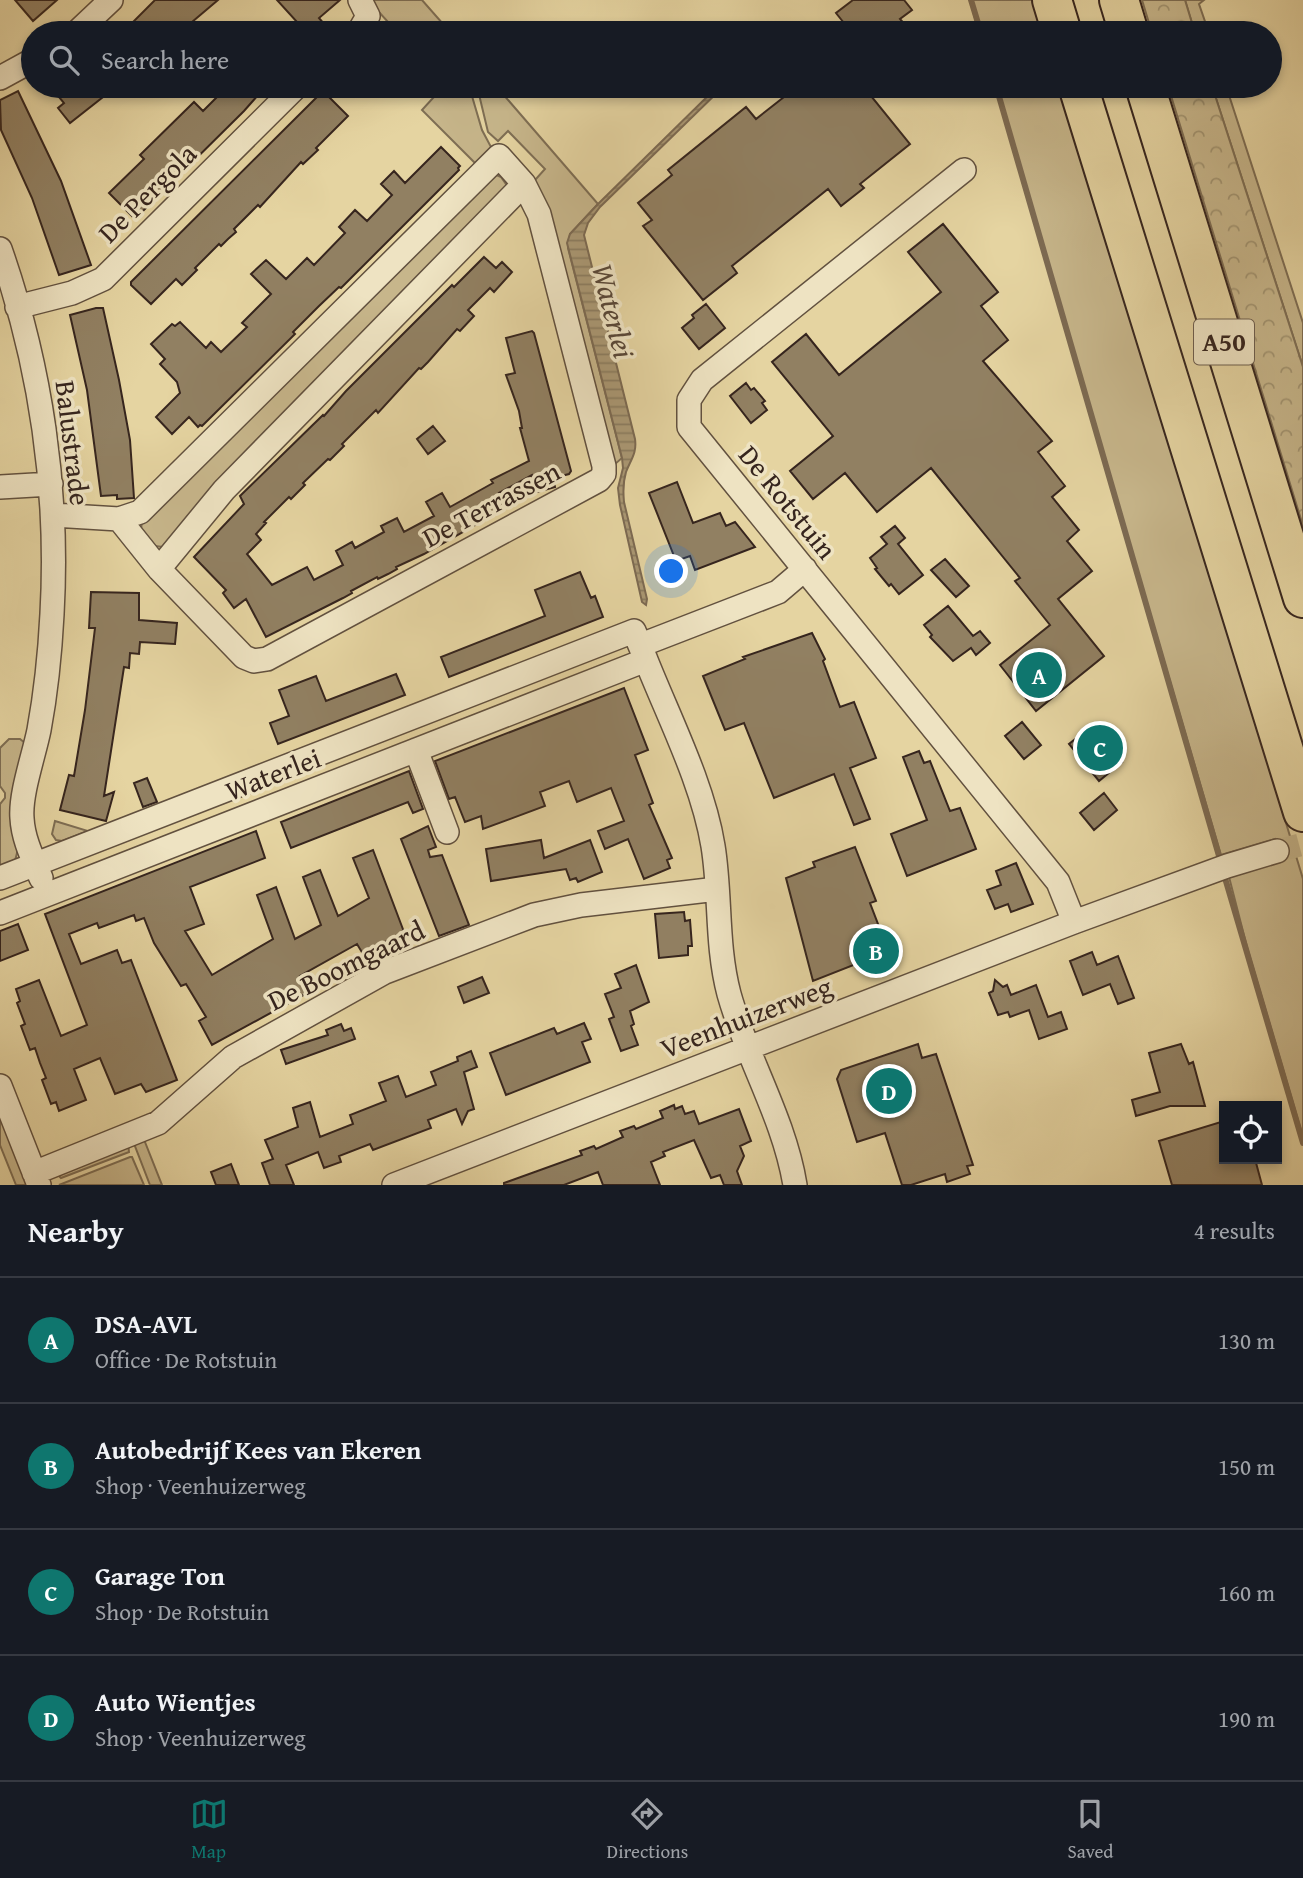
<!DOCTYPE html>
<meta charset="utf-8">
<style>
:root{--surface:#171b24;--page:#242831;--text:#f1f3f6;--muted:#9ea1a6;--line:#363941;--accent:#0f766e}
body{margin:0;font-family:"Gentium Book Plus",serif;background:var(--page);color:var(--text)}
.controls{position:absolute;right:21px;bottom:21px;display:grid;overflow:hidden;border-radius:0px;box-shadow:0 4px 10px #0003}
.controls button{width:63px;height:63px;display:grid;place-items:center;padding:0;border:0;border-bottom:2px solid var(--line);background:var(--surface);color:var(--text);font:35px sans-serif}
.you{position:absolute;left:672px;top:572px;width:24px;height:24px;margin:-18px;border:5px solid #fff;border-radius:50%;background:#1a73e8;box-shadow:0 0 0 10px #1a73e833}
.badge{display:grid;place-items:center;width:46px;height:46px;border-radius:50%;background:var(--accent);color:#fff;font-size:23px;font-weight:700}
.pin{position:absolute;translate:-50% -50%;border:4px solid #fff;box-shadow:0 2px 7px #0006}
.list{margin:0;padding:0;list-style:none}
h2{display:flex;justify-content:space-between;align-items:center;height:91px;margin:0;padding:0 28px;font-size:30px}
h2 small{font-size:23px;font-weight:400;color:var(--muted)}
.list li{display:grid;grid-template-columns:46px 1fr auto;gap:21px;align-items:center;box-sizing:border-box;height:126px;padding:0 28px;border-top:2px solid var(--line)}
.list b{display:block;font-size:26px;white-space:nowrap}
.list p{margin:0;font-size:23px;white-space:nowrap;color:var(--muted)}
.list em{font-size:23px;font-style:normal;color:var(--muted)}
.icon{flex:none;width:38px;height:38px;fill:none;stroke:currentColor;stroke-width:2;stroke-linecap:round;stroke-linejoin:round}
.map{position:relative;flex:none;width:1303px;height:1185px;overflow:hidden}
.search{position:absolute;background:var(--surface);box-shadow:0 4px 10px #0003;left:21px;right:21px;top:21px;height:77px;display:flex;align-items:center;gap:18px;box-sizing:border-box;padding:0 24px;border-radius:38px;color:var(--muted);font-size:26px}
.sheet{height:595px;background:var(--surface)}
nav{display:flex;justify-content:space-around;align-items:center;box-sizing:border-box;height:98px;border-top:2px solid var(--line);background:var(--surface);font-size:19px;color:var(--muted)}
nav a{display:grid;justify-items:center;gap:4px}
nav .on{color:var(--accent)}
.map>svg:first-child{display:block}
.green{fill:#c7b68b;stroke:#7e6e54;stroke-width:2}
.forest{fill:url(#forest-crowns);stroke:#7e6e54;stroke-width:2}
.water{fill:url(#water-rules);stroke:#7c6a52;stroke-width:2}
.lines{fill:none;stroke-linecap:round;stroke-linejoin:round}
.stream{stroke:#7c6a52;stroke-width:6}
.building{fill:#918062;stroke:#36251e;stroke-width:2}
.street-tunnel{stroke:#c2b187;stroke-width:23;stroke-dasharray:23 11;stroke-linecap:butt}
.street-casing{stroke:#62513f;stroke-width:26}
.highway-casing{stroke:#36251e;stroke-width:42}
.street{stroke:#eee3c2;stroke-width:23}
.highway{stroke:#e5d4a1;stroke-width:38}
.labels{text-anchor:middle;stroke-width:7;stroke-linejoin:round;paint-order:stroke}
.shield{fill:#eee3c2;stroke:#6d5e4f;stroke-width:2}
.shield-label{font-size:26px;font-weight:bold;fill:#36251e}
.street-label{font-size:28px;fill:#36251e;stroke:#eee3c2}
.water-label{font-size:30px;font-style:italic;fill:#594838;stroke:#eee3c2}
</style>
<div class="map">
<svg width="1303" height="1185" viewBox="0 0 1303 1185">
<defs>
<pattern id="forest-crowns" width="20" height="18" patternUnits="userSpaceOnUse" patternTransform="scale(1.75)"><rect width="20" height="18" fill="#c7b68b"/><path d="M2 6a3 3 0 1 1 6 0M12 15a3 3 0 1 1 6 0" fill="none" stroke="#a29471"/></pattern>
<pattern id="water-rules" width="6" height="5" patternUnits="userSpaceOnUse" patternTransform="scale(1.75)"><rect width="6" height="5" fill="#aa9874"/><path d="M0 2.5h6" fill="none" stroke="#8b7c5f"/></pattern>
</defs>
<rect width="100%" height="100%" fill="#e5d4a1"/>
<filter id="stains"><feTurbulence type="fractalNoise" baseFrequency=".00286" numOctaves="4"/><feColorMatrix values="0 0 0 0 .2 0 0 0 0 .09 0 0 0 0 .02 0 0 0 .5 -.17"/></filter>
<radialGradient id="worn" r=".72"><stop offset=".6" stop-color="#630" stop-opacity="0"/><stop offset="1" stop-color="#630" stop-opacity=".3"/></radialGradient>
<path class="green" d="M368,0h54l29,33h-53z
M970,0h65l11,33h-67z
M1185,0h19l-5,4 10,29h-14z
M421,86h48l13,44 9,17 -16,16 -53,-53 11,-12z
M477,86h19l102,118 -28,30 -2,14 54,210 -15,13 -72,-291 10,-11 -37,-38 -10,10 -10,-9z
M995,86h67l241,793v258l-56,-190 -19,-74 52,-13 -5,-21 -54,16z
M1212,86h14l77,237v44z
M494,174l7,3 7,10 -345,360 -8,-1 -14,-16 1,-9z
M9,739h11l5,4 -8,110 -2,8 -15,7v-64l5,-6v-5l-5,-7v-38z
M55,821l33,10 -26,10 -6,-1 -4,-6z
M0,1113l31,72h-15l-16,-40z
M143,1137l19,48h-12l-17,-44z
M128,1143l1,9 -68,26 -2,-2 5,-4z
M132,1157l12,28h-85l71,-28z"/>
<path class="forest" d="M1142,0h43l10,33h-43z
M1168,86h44l91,281v159z"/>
<path class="water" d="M718,86h6l-124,121 -12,16 -4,12 51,204c2,14 -4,20 -9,33 -3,10 -3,20 -2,30l23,97 -1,6 -4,-3 -22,-97 -2,-17 5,-20 -1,-10 -55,-215 3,-9 28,-30z"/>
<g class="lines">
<path class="stream" d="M971,0l10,33
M996,86l223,770
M1225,878l78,265"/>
</g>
<path class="building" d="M15,0h42l-24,21z
M155,0h63l-39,33h-34l-11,-12z
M277,0h63l-21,18 6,7 -10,8h-8z
M853,0h51l8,10 -12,9 12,14h-60l-16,-20z
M50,86h67l-47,37 -12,-15 6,-5z
M228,86h38l-22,25 -107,106 -3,1 -25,-25 35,-34 -4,-4 54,-53 9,9z
M798,86h65l47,58 -50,40 4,4 -23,18 -13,-17 -96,77 5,7 -34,27 -60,-74 9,-6 -14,-17 34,-28 -4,-5 78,-63 10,12z
M18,91l43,90 30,84 -32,10 -27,-77 -31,-68 -1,-30z
M323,91l25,25 -32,32 2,2 -15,14 -2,-2 -41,45 -2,-2 -24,24 2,3 -8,7 -7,7 -2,-2 -24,24 2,2 -15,15 -6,-6 -25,25 -20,-19v-3z
M441,147l19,19 -2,2 1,2 -118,118 -2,-1 -20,19 -26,26 2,2 -93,92 -2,-1 -2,2 -9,-10 -17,17 -16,-17 24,-24 -3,-11 -17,-18 5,-5 -14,-15 21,-20 3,2 5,-4 26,26 5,-6 10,10 26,-25 -5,-4 29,-29 -20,-20 15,-14 20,19 21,-21 7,7 31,-32 -6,-6 16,-17 12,11 25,-26 -11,-11 13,-13 11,12z
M943,224l55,68 -17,14 27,34 -25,21 69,80 -14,11 27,34 -13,11 27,33 -12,11 25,30 -34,28 46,57 -68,55 -36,-46 50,-40 -35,-44 5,-3 -89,-110 -54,44 -32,-39 -32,26 -23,-28 43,-35 -61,-74 34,-28 33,41 102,-83 -33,-40z
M484,257l12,11 6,-6 10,10 -18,20 -4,-4 -22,22 6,6 -14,15 -3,-2 -29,33 -7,7 -2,-1 -41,45 -2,-3 -34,34 2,2 -14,14 -2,-1 -25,24 2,2 -14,14 -2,-2 -25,25 2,1 -10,11 5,6 -14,14 25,31 35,-18 7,13 29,-15 -7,-14 16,-9 3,6 29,-16 -3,-6 16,-8 7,14 30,-16 -8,-14 16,-9 8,14 43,-24 -2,-3 38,-19 -9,-33h2l-3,-17 -13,-36 9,-2 -9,-35 26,-7 2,2 37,138 -2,3 -16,4 2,9 -18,5 -5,-17 -33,18 8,14 -83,47 -28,13 1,2 -9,5 -10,5 -1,-2 -26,14 1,2 -9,5 -77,39 -20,-38 -12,9 -11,-15 3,-3 -32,-33 50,-53 -4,-8 83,-81 1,1 22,-25 106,-106 2,2z
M706,304l19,24 -26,21 -17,-21 12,-10 -2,-3z
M96,308h7l16,72 11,60 4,58 -17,1v-4l-16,1 -14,-106 -17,-75z
M746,383l5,7 3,-2 11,13 -3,2 5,7 -16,13 -21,-27z
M433,426l12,15 -17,13 -11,-15z
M677,482l16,41 27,-10 6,13 9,-4 20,25 -60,23 -5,-14 -14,5 -27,-68z
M895,526l10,12 -7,6 25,31 -24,19 -8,-10 -2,2 -14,-17 2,-1 -7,-10 17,-14 -6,-7z
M945,559l24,27 -13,11 -25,-27z
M580,572l11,26 4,-2 8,21 -154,60 -8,-20 104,-41 -10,-26z
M91,592l48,1v27l38,3 -2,21 -35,-2 -1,12 -9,-1 -1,15 -5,-1 -20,129 10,-4 -8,29 -46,-11 9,-35 5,1 11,-66 10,-82h-6z
M948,606l25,30 7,-5 10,12 -14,12 -5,-7 -18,13 -23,-24 2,-2 -8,-10z
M812,633l13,26 -2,2 17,46 14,-5 22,56 -26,10 20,51 -16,6 -20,-51 -60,24 -30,-75 -19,7 -22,-54 42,-17 -2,-2z
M396,674l9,21 -127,49 -8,-21 19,-7 -10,-26 37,-14 10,25z
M624,688l24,62 -13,5 18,48 -4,2 23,53 -5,2 3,8 -26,11 -16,-40 -23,10 -7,-18 26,-10 -13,-33 -34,14 -8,-21 -29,11 5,14 -62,23 -2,-13 -16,6 -10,-25 -6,2 -14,-38z
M1022,722l19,23 -17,14 -19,-23z
M1092,726l30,36 -23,19 -30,-37z
M919,751l5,12 6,-2 20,50 10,-3 16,41 -69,27 -16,-42 36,-14 -24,-63z
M409,771l14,38 -10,4 -5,-11 -117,46 -10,-26z
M147,778l10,24 -14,5 -9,-24z
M1104,793l13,17 -23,20 -14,-17z
M428,826l8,21 -8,3 2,7 12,-2 27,70 -30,11 -38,-97z
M256,831l9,27 -75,29 14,37 -19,7 27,44 61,-36 -16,-44 19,-8 19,52 26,-14 -18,-48 17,-7 18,46 31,-18 -16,-40 20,-8 31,82 -41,22 -6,-10 -57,32 9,16 -97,53 -13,-24 7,-4 -20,-33 -5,2 -27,-43 -10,-25 -8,3 -2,-6 -35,13 -2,-5 -28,11 12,30 36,-14 5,13 9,-3 46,120 -31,12 -5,-8 -26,10 -15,-36 -26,11 12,31 -27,11 -3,-9 -5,2 -9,-24 4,-2 -6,-15 -5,-15 -5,2 -9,-24 4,-2 -8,-21 3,-2 -4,-12 23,-9 22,56 26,-11 -42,-111z
M541,840l3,18 46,-18 12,32 -24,10 -2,-4 -6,2 -4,-11 -75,12 -5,-32z
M855,847l21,54 -6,2 21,55 -22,9 -3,-7 -53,21 -27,-103 29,-11 -2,-5z
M1016,863l17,41 -22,8 -3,-8 -13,5 -8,-19 14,-5 -5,-14z
M684,912l1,9 5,-1 2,26h-4v9l-29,3 -4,-44z
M18,924l10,26 -28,11v-30z
M1092,952l5,13 21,-9 16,42 -16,6 -8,-20 -27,11 -13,-34z
M636,965l13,37 -19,9 4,13 -3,2 7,19 -17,6 -12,-32 5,-2 -9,-23 16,-6 -6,-14z
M482,977l7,16 -25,10 -6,-16z
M995,980l8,7 4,-2 4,10 25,-10 12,32 13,-5 6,17 -28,10 -10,-29 -19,7 -2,-5 -10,3 -9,-22 4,-2z
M584,1023l7,16 -9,3 8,20 -84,33 -16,-42 64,-25 3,6z
M341,1024l3,7 7,-3 4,11 -69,25 -5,-14 47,-15 -2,-5z
M918,1044l4,14 14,-4 37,111 -6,1 3,8 -23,8 -2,-8 -34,11h-9l-17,-52 -28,9 -20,-63 4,-9z
M1181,1044l8,20 4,-2 12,44h-35l-34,10 -4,-16 28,-8 -11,-39z
M471,1051l6,16 -13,5 10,37 -6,2 -6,13 -6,-15 -28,11 3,8 -58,22 -3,-6 -31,12 2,6 -17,6 -6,-16 -32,13 8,20h-24l-8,-22 11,-4 -8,-19 33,-13 -5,-19 17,-6 10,35 33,-13 -3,-9 36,-14 -7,-18 19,-7 8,21 30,-12 -5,-13 27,-11 -1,-4z
M674,1105l1,4 7,-3 3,8 9,-3 5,13 40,-15 12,32 -11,5 4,10 -7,15 5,14h-18l-4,-10 -9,3 -17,-38 -31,12 2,4 -14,6 9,23h-57l-5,-13 -34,13h-60v-2l78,-28 -2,-4 14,-5 2,3 27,-12 -3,-6 14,-5 2,3 27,-11 -3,-7z
M1224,1121v38h31l7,26h-90l-13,-44z
M231,1164l8,21h-23l-5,-13z"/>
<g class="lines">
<path class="street-tunnel" d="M1277,851l26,-7"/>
<defs>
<path id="street" d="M76,33l35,-33
M358,33l10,-17 -8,-16
M0,78l33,-18
M964,170l-262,210 -13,20v27l369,455 16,40
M0,249c41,117 59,242 52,365 -2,39 -6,78 -13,116 -5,25 -19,64 -17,88 1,21 11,41 19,60
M17,307l55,-14 31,-14 194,-193
M0,487l51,-3
M53,515l66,4 21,-7 359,-356 25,28 -300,306 -65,79 -40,-50
M159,569l85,88 10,4 13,-2 332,-179 5,-6v-8l-65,-252 -15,-30
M641,645l137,-53 27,-23
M646,660c23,58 57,124 67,186 8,49 3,99 16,148 18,65 55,124 66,191
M416,750l31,82
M0,878l634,-247 12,29 -646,253
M0,1086l39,99
M34,1173l124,-50 75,-66 152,-85 149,-57 47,-10 136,-16
M394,1185l680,-263 153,-56 50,-15"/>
<path id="highway" d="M1052,0l10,33
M1119,0l10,33
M1078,86l225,726
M1145,86l158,512"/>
</defs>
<use href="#street" class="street-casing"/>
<use href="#highway" class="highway-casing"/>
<use href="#street" class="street"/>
<use href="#highway" class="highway"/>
</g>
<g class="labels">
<rect class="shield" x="1194" y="319.5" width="60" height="45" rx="5"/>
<g class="shield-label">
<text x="1224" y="351">A50</text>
</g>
<g class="street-label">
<text transform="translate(147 193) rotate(-45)" y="10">De Pergola</text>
<text transform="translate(73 443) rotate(83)" y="10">Balustrade</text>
<text transform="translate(788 502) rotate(51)" y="10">De Rotstuin</text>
<text transform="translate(491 504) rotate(-28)" y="10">De Terrassen</text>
<text transform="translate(273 774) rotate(-21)" y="10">Waterlei</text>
<text transform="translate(346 965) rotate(-26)" y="10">De Boomgaard</text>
<text transform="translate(746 1017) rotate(-21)" y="10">Veenhuizerweg</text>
</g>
<g class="water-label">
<text transform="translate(613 311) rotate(76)" y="10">Waterlei</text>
</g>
</g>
<rect width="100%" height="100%" filter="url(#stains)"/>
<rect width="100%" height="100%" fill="url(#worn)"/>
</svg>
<div class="controls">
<button><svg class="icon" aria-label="locate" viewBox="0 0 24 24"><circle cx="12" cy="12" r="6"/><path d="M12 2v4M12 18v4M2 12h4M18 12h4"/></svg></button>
</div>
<div class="you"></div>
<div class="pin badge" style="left:1039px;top:675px">A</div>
<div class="pin badge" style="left:876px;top:951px">B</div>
<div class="pin badge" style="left:1100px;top:748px">C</div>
<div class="pin badge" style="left:889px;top:1091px">D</div>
<div class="search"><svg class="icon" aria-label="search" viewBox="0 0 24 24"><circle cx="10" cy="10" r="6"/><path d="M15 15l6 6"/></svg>Search here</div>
</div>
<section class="sheet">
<h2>Nearby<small>4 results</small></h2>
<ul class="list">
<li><span class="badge">A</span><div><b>DSA-AVL</b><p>Office · De Rotstuin</p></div><em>130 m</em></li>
<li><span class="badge">B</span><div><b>Autobedrijf Kees van Ekeren</b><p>Shop · Veenhuizerweg</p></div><em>150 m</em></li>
<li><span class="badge">C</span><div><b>Garage Ton</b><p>Shop · De Rotstuin</p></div><em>160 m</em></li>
<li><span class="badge">D</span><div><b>Auto Wientjes</b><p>Shop · Veenhuizerweg</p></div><em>190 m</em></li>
</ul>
</section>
<nav>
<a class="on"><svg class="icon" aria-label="map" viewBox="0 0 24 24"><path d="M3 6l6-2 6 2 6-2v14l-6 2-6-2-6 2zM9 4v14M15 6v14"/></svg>Map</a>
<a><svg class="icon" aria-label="directions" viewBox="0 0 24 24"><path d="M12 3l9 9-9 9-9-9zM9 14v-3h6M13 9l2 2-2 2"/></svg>Directions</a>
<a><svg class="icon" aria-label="saved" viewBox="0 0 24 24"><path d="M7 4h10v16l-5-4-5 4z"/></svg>Saved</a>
</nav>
